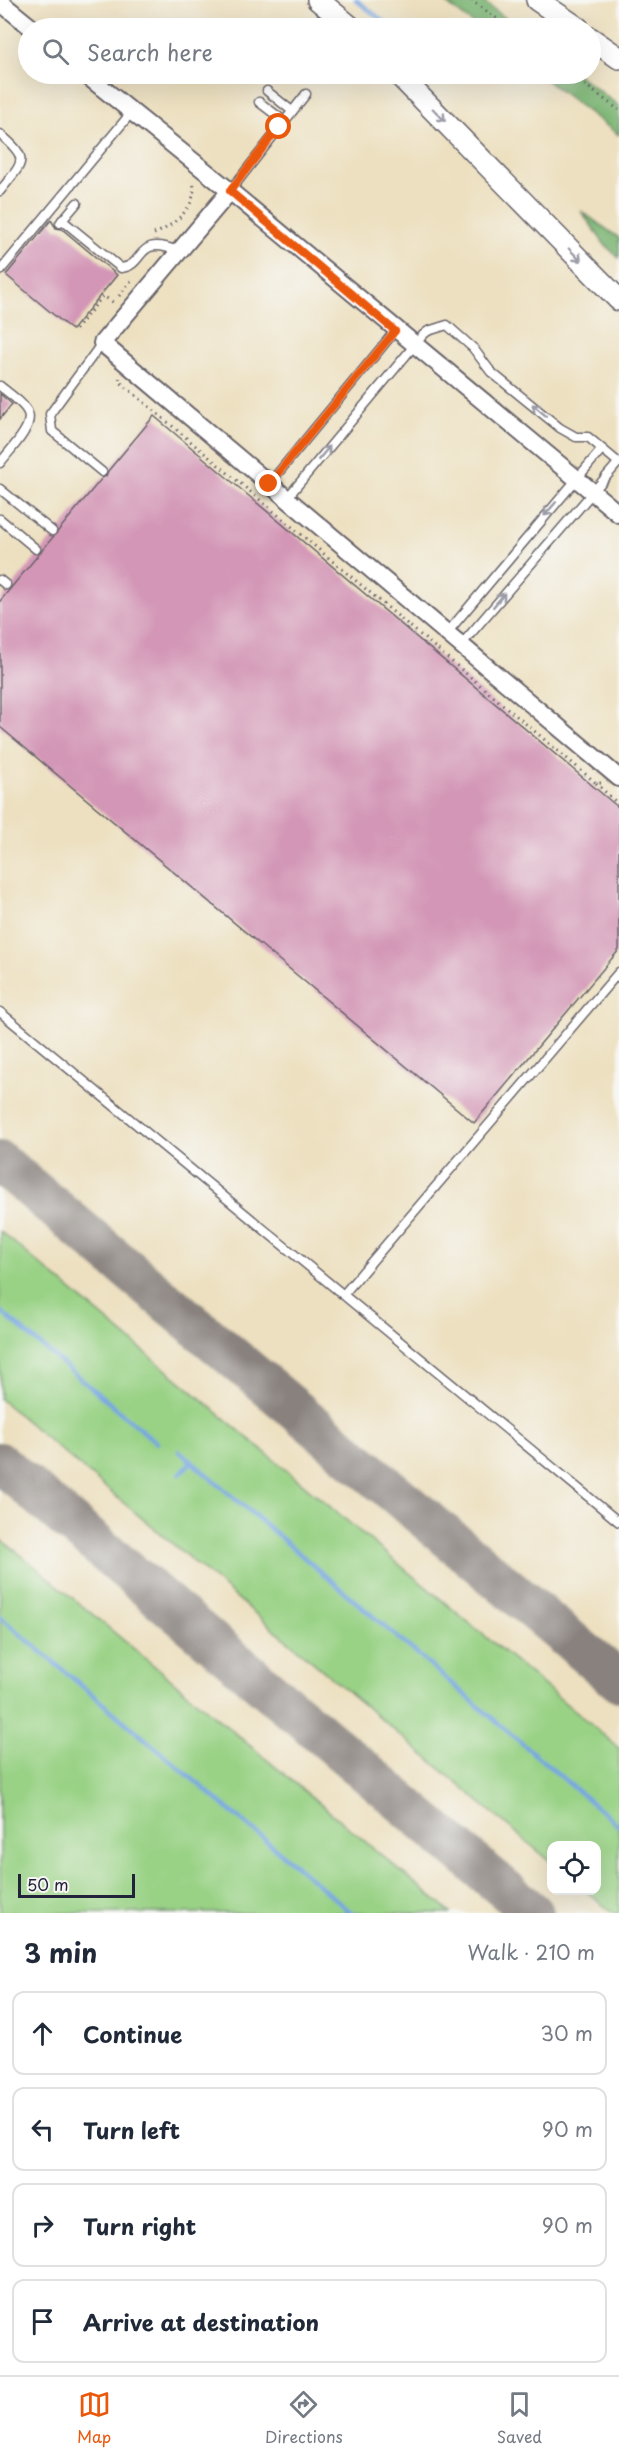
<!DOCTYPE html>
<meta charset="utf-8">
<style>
:root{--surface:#fff;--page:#f2f2f3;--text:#1f2937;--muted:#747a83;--line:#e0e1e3;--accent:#ea580c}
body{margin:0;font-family:"Playpen Sans",sans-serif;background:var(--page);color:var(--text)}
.controls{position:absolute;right:18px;bottom:18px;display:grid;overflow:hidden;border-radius:12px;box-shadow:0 6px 24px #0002}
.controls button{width:54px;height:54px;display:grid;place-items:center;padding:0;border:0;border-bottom:2px solid var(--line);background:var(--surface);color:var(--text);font:30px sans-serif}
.scale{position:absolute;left:18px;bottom:15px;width:117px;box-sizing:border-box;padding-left:6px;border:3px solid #22223b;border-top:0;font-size:16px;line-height:21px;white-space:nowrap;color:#22223b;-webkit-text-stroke:4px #f6f6f2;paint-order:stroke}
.stop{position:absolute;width:18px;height:18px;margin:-14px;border:4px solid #ea580c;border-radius:50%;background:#fff}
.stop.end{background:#ea580c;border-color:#fff;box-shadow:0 2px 6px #0008}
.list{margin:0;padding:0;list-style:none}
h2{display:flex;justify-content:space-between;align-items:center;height:78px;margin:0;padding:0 24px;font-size:26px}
h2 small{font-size:20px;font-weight:400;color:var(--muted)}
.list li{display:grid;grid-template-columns:39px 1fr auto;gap:18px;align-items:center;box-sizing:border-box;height:84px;margin:0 12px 12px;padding:0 12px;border:2px solid var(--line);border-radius:12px}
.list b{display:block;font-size:22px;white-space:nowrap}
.list em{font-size:20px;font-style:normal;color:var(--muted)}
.icon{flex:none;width:33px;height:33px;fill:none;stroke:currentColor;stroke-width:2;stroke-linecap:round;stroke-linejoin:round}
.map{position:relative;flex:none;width:619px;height:1913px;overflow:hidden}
.search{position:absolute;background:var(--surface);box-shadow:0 6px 24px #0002;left:18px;right:18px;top:18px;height:66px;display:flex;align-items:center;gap:15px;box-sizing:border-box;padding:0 21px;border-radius:33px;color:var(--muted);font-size:22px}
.sheet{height:462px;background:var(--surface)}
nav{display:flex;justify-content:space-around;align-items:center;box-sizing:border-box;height:84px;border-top:2px solid var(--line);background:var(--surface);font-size:16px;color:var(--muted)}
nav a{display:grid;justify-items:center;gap:3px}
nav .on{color:var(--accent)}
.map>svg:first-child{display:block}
.green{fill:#99d285;stroke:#5e7a60;stroke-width:1.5}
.forest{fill:#7ab472;stroke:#4e6b56;stroke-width:1.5}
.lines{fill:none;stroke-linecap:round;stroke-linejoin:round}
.stream{stroke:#77a6e1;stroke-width:4.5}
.taxiway{stroke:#88817e;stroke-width:42}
.building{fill:#d396b6}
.service-casing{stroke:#69646a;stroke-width:11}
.minor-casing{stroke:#69646a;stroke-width:20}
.tertiary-casing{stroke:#69646a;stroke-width:24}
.path{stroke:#69646a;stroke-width:3;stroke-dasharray:1.5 4.5;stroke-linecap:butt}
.service{stroke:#fff;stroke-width:8}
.minor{stroke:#fff;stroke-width:16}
.tertiary{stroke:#fff;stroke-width:21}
.oneway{stroke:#9c9ca7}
.route{stroke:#ea580c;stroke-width:8}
</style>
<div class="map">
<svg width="619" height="1913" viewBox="0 0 619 1913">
<rect width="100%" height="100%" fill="#f6f6f2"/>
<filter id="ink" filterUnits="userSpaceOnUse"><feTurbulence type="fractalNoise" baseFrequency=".0167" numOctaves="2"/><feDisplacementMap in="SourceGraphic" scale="12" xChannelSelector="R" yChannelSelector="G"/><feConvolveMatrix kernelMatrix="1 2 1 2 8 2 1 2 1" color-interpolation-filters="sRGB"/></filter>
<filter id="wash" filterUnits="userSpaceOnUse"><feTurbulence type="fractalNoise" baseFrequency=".008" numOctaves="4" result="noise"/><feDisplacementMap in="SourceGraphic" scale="24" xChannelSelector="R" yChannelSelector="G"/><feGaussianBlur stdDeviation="1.35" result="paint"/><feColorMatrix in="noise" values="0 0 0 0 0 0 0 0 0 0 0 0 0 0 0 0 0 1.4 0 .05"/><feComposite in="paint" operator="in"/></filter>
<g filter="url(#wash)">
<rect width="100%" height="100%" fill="#ede0c0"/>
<path class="green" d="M0,1231l619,517v165h-6l-27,-22 10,-1v-44h-44l-1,16 -551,-463z
M0,1539l20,15 431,359h-451z"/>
<path class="forest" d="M442,0h39l38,28h-40z
M538,74h39l42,32v29z
M581,211l38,27v20l-14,-13z"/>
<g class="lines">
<path class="stream" d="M356,0l36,28
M449,74l2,1
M0,1311l157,132
M179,1451l440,375
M180,1474l11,-12
M0,1617l352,296"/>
<path class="taxiway" d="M0,1162l619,519
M0,1463l533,450"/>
</g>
<g id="blocks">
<path class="building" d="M51,220l5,8 6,1 55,46 -45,55 -66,-55z
M0,394l12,10 -12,15z
M154,416l465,392v142l-145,173 -474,-396v-126l102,-123 4,-2 2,-5z"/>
</g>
</g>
<g filter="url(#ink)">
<use href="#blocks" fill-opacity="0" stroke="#69646a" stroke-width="1.5"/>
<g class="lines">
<defs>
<path id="service" d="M267,91l25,20
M259,102l25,19
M0,134c31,26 23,28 0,57
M230,191l76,-97
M62,220l59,48c26,-3 13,-34 57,-17
M60,223l17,-20
M0,271l131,-158
M0,386c8,7 24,17 28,27 6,14 -20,39 -28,50
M102,472l-50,-41 -2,-17 52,-71
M269,484l126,-153
M0,489l52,42
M287,498l136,-163 5,-4 19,-6 26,23 18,24 69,56 16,9h12l31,26
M0,519l36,30
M0,580l6,5
M447,633l155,-184
M461,645l157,-182
M0,1012l619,510
M343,1295l276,-323"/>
<path id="minor" d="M0,2l32,26
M85,74l145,117 -128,152 517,435
M230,191l389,323"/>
<path id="tertiary" d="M318,0l34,28
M537,0l41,28
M590,38l29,20
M398,74l221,226"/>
</defs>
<use href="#service" class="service-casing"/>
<use href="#minor" class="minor-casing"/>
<use href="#tertiary" class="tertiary-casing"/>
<path class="path" d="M471,0l39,28
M47,21l9,7
M570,74l49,36
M154,234c20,-8 45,-29 39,-52
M119,296l14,-18
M75,330l28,-34 13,8
M119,378l1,4 476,401h5
M596,783l23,22"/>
<use href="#service" class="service"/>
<use href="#minor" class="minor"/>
<use href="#tertiary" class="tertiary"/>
</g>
<defs><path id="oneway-shaft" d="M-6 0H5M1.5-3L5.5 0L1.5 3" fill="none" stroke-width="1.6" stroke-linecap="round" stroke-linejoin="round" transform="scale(1.5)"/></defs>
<g class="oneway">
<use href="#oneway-shaft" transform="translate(439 115) rotate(46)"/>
<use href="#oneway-shaft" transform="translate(575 255) rotate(46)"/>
<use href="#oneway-shaft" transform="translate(539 410) rotate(-140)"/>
<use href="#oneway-shaft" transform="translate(324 453) rotate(-50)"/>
<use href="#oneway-shaft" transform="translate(550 509) rotate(131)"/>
<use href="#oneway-shaft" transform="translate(499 600) rotate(-50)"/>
</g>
</g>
<g class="lines" filter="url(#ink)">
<path class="route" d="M269,484l126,-153 -165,-140 49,-64"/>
</g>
</svg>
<div class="controls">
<button><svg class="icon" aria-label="locate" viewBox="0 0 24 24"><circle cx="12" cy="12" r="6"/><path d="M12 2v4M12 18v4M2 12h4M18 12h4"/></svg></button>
</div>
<div class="scale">50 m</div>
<div class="stop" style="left:279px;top:127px"></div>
<div class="stop end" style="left:269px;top:484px"></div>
<div class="search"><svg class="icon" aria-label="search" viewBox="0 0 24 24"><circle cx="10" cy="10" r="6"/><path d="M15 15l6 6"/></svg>Search here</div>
</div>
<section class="sheet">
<h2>3 min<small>Walk · 210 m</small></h2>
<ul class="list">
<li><svg class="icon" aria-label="ahead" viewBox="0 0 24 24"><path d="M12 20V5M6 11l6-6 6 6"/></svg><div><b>Continue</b></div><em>30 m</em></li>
<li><svg class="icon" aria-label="left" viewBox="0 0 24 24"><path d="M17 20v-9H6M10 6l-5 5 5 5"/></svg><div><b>Turn left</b></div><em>90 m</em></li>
<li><svg class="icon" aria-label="right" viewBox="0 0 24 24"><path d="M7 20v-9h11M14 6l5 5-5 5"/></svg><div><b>Turn right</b></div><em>90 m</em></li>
<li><svg class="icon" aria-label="arrive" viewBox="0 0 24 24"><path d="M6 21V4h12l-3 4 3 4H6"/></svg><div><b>Arrive at destination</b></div></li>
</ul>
</section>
<nav>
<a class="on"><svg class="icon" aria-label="map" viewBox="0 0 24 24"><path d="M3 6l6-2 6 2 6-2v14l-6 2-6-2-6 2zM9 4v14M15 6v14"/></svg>Map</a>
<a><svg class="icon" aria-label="directions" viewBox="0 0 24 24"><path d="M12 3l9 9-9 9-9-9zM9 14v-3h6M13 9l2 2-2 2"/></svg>Directions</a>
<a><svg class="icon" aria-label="saved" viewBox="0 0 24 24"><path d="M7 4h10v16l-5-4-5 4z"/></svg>Saved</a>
</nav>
